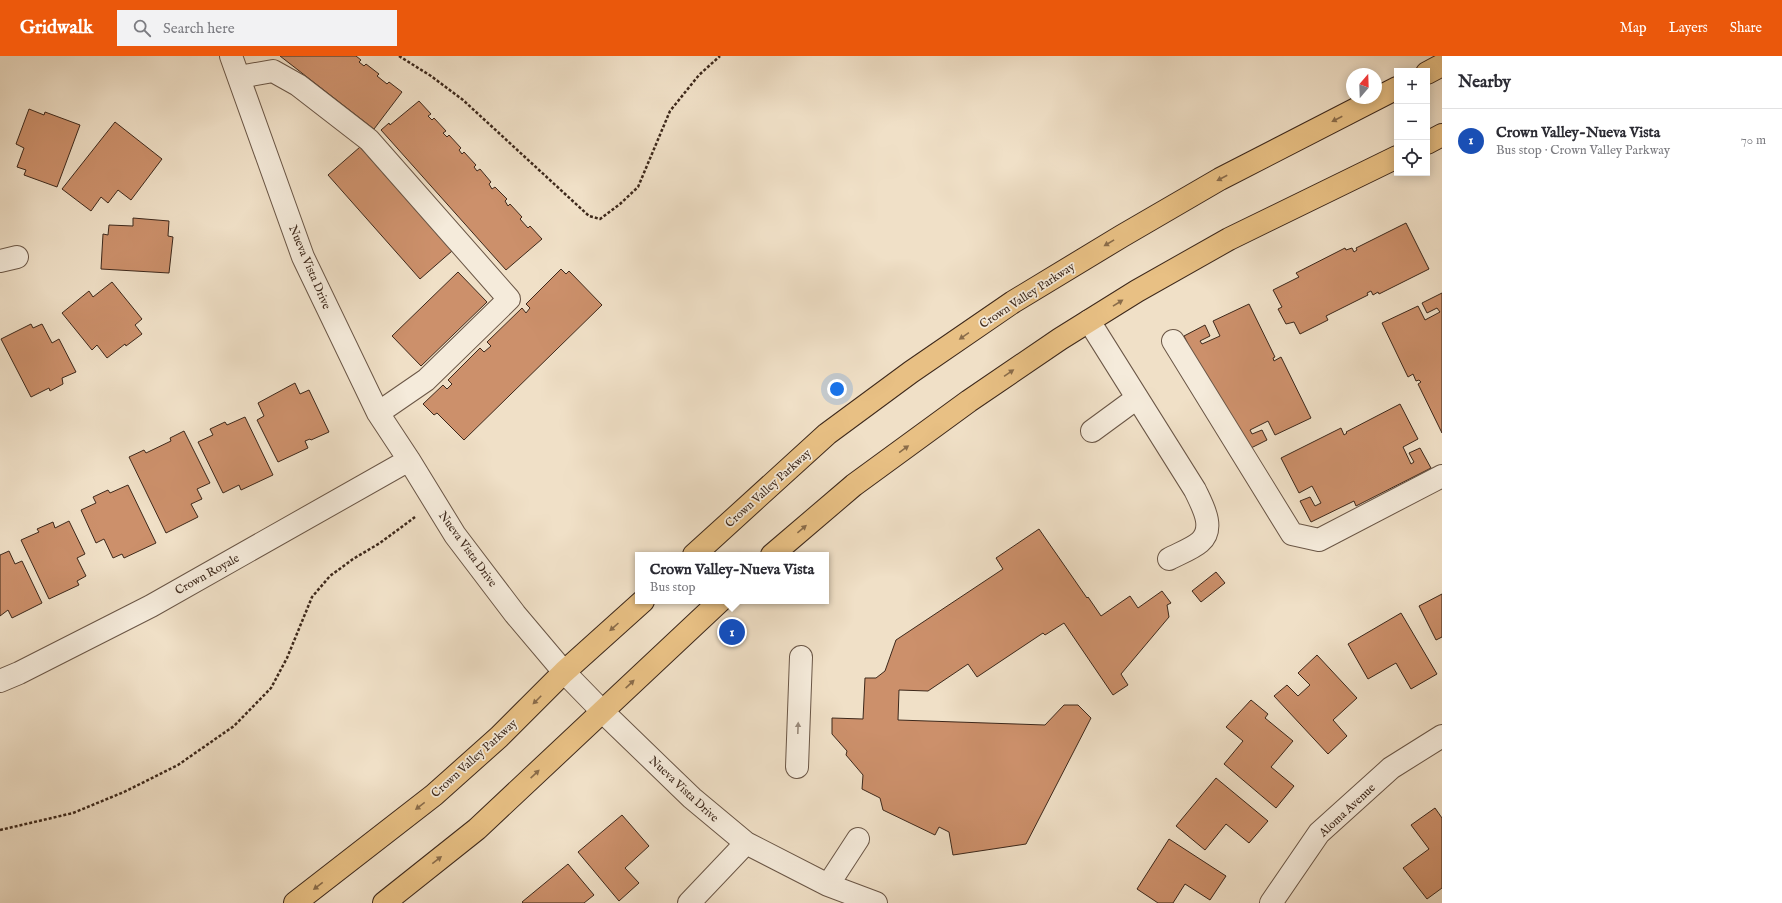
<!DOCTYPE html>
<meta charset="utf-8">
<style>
:root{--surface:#fff;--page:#f2f2f3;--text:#2b2b33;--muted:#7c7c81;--line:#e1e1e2;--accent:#ea580c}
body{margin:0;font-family:"IM FELL English",serif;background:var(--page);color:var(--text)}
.controls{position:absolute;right:12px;top:12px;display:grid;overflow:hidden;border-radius:0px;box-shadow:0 2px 10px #0003}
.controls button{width:36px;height:36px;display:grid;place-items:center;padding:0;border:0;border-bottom:1px solid var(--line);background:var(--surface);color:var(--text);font:20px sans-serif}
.compass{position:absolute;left:1346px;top:12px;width:36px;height:36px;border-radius:50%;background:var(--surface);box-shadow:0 2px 10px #0003;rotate:19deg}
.you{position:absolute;left:837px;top:333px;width:14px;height:14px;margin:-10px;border:3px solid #fff;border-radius:50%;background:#1a73e8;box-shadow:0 0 0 6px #1a73e833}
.badge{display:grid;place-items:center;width:26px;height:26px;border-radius:50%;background:var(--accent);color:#fff;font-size:13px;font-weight:700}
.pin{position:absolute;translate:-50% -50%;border:2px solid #fff;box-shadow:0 1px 4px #0006}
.popup{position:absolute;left:635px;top:496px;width:194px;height:52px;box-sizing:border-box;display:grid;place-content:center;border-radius:0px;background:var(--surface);filter:drop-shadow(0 1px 3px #0005);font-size:13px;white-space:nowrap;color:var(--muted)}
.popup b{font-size:15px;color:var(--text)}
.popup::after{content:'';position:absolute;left:50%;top:100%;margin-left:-8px;border:8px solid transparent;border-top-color:var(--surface)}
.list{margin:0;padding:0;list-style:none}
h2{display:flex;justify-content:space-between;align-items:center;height:52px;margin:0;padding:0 16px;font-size:17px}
h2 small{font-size:13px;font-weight:400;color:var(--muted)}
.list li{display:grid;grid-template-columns:26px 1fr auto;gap:12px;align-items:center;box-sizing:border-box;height:64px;padding:0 16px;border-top:1px solid var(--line)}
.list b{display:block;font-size:15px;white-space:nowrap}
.list p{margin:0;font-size:13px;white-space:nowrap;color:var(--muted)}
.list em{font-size:13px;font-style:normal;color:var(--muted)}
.icon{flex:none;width:22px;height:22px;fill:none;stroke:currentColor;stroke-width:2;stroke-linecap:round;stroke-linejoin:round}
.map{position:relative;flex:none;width:1442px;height:847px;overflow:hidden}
header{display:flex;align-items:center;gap:24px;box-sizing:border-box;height:56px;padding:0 20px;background:var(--accent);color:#fff}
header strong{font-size:19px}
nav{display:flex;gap:22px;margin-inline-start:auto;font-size:14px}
.search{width:280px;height:36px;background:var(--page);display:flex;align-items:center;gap:10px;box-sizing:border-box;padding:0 14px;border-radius:0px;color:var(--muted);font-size:15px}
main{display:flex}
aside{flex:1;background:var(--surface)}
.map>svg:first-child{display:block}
.building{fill:#cc906b;stroke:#3d281b}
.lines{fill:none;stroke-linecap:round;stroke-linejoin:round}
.minor-casing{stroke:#6a5646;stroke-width:24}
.major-casing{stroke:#3d281b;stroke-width:24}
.path{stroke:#3d281b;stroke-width:2.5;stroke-dasharray:3 2;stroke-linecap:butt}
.minor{stroke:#f5ebdb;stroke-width:22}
.major{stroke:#e8c084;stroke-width:22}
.oneway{fill:#8a6c4a}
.oneway2{fill:#998a7b}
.labels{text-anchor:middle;stroke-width:3.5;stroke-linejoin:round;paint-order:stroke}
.street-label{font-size:12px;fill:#3d281b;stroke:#f5ebdb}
</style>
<header>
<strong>Gridwalk</strong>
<div class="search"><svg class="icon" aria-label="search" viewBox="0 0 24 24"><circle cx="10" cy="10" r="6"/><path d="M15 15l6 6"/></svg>Search here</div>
<nav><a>Map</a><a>Layers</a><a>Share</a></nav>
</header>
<main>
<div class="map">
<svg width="1442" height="847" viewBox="0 0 1442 847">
<rect width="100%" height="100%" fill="#f0e0c7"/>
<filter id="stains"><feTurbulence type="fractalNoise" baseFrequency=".005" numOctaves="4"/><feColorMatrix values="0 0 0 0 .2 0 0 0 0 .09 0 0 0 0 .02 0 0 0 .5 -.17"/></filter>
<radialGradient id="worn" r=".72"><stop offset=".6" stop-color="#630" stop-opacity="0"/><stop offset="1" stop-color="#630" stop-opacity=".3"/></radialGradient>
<path class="building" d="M280,0h76l5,4 -2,2 5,4 2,-2 13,10 -2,2 10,8 2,-2 13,10 -28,37z
M419,45l12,13 -3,2 4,4 2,-2 12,13 -3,2 4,4 2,-2 12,13 -2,2 3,4 2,-2 12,13 -2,2 3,4 3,-2 11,13 -2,2 3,5 3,-2 12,12 -2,2 3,5 2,-2 12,13 -2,2 8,9 2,-2 12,13 -36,31 -125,-140 8,-7 1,2z
M29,53l15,6 1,-3 35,13 -23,62 -33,-12 2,-5 -9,-3 7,-19 -8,-4z
M115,66l47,37 -31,41 -13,-10 -10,13 -7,-6 -10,14 -29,-22z
M360,91l92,104 -32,28 -92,-104z
M133,162l36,3 -1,15 5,1 -4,36 -68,-4 2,-35 5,1 1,-10 24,1z
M1406,167l23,46 -50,25 -1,-2 -5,3 -2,-4 -4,2 1,2 -42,21 2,4 -28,14 -6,-12 -8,2 -8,-15 4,-2 -9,-17 26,-13 -3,-4 49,-25 1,2 6,-2 2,4 3,-2 -1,-2z
M561,213l5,5 3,-3 33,34 -138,135 -27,-27 -3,2 -11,-11 20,-19 4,4 5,-5 -4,-4 32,-32 4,4 7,-6 -4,-4 35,-34 4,5 4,-5 -4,-4z
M458,216l29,30 -66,64 -29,-30z
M112,226l30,37 -7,6 7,9 -16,12 -1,-2 -18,14 -10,-13 -5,5 -30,-37 27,-22 4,6z
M1442,237v140l-24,-49 3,-2 -2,-2 -3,1 -3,-7 -5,3 -26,-54 36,-17 7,14 15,-8 -3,-4 -10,5 -5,-10z
M1249,248l26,53 -2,1 1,3 7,-4 30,61 -36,17 -7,-14 -18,9 2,4 10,-4 5,10 -22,11 -25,-41 -36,-74 21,-11 5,11 -10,5 2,3 18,-8 -7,-15z
M31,268l2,4 9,-4 10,19 7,-4 17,33 -14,6 1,6 -13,7 -1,-3 -18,9 -30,-58z
M295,327l5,11 9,-4 20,42 -18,8 -1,-1 -5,2 3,7 -30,14 -21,-42 7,-4 -6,-13z
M1400,348l18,35 -15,8 8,17 3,-2 -5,-9 11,-5 11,20 -75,38 -2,-5 -43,21 -11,-21 10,-4 5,9 6,-3 -9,-17 -13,7 -18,-35 60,-30 3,7 3,-2 -1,-1z
M245,361l28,58 -32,15 -2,-5 -16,8 -25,-51 15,-7 -3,-6 15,-7 2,3z
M184,375l26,52 -13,6 5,10 -11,5 7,13 -32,16 -37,-76 15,-7 2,3 25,-12 -1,-3z
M128,429l28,58 -32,15 -2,-4 -9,4 -9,-19 -8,4 -15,-33 15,-7 -3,-6 15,-7 2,3z
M69,465l16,33 -8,4 9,18 -9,5 2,4 -30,14 -28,-59 18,-8 -2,-3 16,-7 2,6z
M1039,473l48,69 1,-1 13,19 29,-20 8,12 24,-17 9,12 -4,2 2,12 -48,57 7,11 -15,10 -49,-72 -19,12 -2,-2 -66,44 -9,-13 -40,27 -29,-1 -1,30 147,5 19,-20h14l13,13 -65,126 -73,11 -4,-23 -10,-5 -4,8 -52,-25 -3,-12 -18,-9 1,-14 -17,-20 1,-4 -15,-17v-16l31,1 2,-41h11l9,-7 11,-31 107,-71 -7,-11z
M9,495l6,13 7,-3 20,42 -30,15 -4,-8 -8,6v-61z
M1216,516l9,11 -24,19 -9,-11z
M1442,538v43l-6,3 -17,-34z
M1401,557l36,61 -26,15 -15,-26 -28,16 -20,-35z
M1317,599l40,43 -24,22 14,16 -19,18 -54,-58 13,-11 11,11 12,-11 -12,-12z
M1251,644l17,14 -3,4 28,23 -22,26 23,19 -18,22 -52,-44 19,-23 -17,-14z
M1216,722l52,43 -19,22 -23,-19 -21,26 -29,-24z
M1435,752l7,10v70l-15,11 -24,-31 26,-19 -18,-24z
M622,759l27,31 -24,22 14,15 -20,18 -41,-49z
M1169,783l57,37 -16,24 -25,-16 -12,19h-15l-21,-14z
M568,808l26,31 -10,8h-61l-1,-1z"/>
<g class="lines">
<defs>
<path id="minor" d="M231,0l72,201 75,156 31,47 46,75 60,79 49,58 38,39 90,87 54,45 82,42 48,18
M239,21l34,-6 25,14 71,55 140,159 -83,81 -48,33
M0,205l17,-4
M1089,265l106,169c7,15 21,38 5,52 -8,7 -22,12 -31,17
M1173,285l119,193 27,6 123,-64
M1092,375l45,-33
M0,625l19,-8 132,-67 258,-146
M797,711l4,-110
M828,829l30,-46
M689,847l57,-60
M1271,847l48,-70 72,-65 51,-32"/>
<path id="major" d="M1427,17l15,-8
M1427,87l15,-8
M694,499l133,-121 84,-62 102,-70 109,-66 98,-57 177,-91
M772,499l82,-70 115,-84 91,-62 77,-48 92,-52 168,-82
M295,847l139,-108 65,-58 65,-65 79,-71
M384,847l93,-74 243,-228"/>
</defs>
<use href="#minor" class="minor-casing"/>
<use href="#major" class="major-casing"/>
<path class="path" d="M399,0l32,20 32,24 126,116 11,3 20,-15 18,-17 32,-76 29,-36 21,-19
M0,774l73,-17 51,-21 54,-27 56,-39 37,-38 16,-30 25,-61 18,-21 23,-17 27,-16 35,-26"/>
<use href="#minor" class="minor"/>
<use href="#major" class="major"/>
</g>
<defs><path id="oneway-solid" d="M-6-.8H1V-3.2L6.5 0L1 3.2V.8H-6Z"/></defs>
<g class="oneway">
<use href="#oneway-solid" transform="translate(1337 63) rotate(153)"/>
<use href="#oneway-solid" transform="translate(1222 122) rotate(152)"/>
<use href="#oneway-solid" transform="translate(1109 187) rotate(149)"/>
<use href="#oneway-solid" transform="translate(1118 247) rotate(-32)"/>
<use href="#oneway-solid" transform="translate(964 280) rotate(145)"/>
<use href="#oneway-solid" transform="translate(1009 317) rotate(-34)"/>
<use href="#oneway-solid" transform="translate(904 393) rotate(-36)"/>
<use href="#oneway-solid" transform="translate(802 473) rotate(-40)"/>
<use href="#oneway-solid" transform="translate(614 571) rotate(138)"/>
<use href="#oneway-solid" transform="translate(630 628) rotate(-43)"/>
<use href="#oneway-solid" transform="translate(537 644) rotate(135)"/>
<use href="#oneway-solid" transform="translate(535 718) rotate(-43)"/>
<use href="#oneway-solid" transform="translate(420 750) rotate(142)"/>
<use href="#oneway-solid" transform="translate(437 804) rotate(-38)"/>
<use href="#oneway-solid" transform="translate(318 830) rotate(142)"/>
</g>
<use class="oneway2" href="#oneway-solid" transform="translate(798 672) rotate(-88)"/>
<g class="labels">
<g class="street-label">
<text transform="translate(310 211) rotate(67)" y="4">Nueva Vista Drive</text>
<text transform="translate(1027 239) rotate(-33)" y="4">Crown Valley Parkway</text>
<text transform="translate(768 432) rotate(-42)" y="4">Crown Valley Parkway</text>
<text transform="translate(468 493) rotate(54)" y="4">Nueva Vista Drive</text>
<text transform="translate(207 518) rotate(-29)" y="4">Crown Royale</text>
<text transform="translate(474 702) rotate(-42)" y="4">Crown Valley Parkway</text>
<text transform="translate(684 733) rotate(43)" y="4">Nueva Vista Drive</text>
<text transform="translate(1347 754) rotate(-43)" y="4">Aloma Avenue</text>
</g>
</g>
<rect width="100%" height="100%" filter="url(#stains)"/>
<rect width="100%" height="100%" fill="url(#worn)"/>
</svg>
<div class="controls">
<button>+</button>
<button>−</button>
<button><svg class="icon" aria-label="locate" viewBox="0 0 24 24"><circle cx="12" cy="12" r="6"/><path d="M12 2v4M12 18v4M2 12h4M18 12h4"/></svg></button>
</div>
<svg class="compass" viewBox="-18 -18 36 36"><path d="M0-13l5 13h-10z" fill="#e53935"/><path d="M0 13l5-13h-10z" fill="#7c7c81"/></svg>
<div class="you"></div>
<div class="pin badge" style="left:732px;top:576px;background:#1a4fb4">1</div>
<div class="popup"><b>Crown Valley-Nueva Vista</b>Bus stop</div>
</div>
<aside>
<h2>Nearby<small></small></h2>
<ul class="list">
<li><span class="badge" style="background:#1a4fb4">1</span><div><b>Crown Valley-Nueva Vista</b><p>Bus stop · Crown Valley Parkway</p></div><em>70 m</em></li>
</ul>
</aside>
</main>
